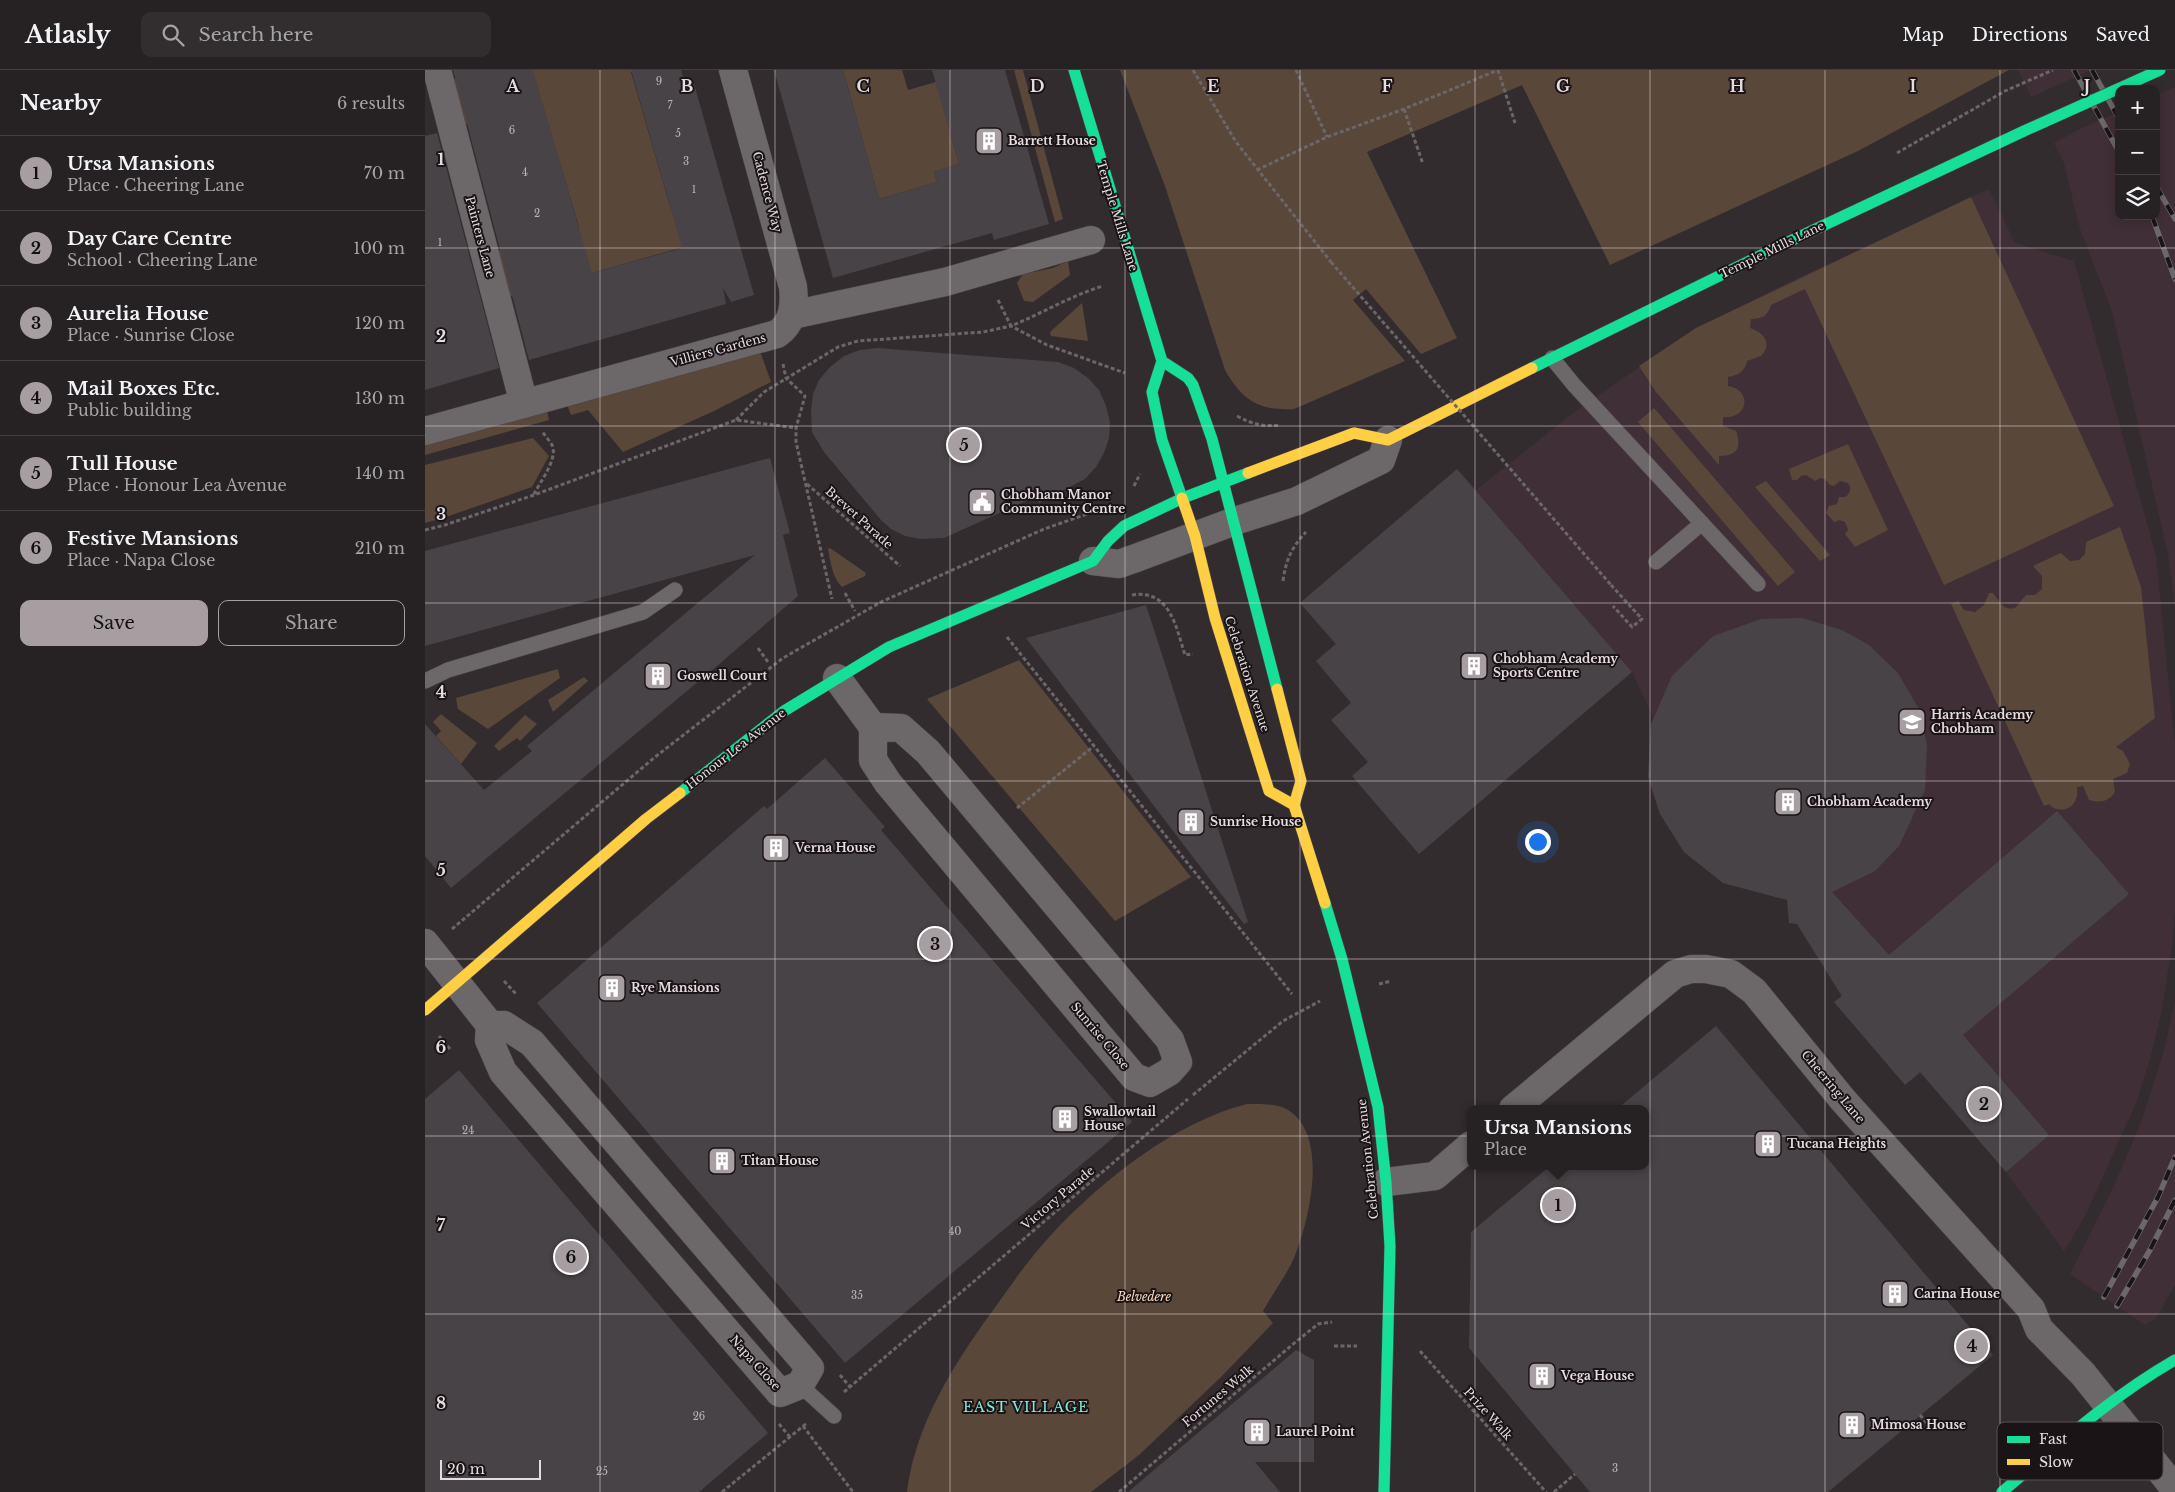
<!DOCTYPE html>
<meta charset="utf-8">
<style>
:root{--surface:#262123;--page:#322e30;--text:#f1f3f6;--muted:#a4a3a6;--line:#423e41;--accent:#a79ea2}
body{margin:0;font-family:"Libre Baskerville",serif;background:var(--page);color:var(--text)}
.controls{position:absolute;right:15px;top:15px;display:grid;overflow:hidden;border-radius:10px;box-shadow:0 2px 12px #0003}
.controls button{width:45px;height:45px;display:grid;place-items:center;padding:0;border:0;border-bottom:1px solid var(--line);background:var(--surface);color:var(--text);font:25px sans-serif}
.scale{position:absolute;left:15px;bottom:12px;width:101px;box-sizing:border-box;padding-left:5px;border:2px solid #e5dce0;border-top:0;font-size:14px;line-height:18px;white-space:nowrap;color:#e5dce0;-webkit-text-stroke:4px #1a1416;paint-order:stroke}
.you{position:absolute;left:1112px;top:771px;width:18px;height:18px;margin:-12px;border:4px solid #fff;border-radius:50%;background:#1a73e8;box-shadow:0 0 0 8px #1a73e833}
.badge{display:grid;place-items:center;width:32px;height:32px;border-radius:50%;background:var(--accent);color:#111;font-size:16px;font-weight:700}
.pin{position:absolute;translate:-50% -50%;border:2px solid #fff;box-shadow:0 1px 5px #0006}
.popup{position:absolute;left:1042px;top:1035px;width:182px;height:65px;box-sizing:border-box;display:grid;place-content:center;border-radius:10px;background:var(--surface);filter:drop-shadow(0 1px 4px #0005);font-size:16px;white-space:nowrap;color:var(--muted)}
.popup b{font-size:19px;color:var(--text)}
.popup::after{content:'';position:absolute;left:50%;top:100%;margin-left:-10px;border:10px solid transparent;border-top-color:var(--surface)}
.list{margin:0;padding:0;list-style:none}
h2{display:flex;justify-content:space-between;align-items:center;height:65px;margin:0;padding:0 20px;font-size:21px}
h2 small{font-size:16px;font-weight:400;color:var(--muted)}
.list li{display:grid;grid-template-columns:32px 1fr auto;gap:15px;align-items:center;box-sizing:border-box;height:75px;padding:0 20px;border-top:1px solid var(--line)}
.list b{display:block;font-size:19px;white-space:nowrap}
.list p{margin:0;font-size:16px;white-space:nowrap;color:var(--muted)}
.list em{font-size:16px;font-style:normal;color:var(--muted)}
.actions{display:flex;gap:10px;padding:15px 20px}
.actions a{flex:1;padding:11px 0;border:1px solid var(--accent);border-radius:10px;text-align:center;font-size:18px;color:var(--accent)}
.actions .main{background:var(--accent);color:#111}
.icon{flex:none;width:28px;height:28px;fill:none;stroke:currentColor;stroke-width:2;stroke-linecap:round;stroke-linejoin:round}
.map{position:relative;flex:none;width:1750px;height:1422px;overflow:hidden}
header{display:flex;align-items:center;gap:30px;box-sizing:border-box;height:70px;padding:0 25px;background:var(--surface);border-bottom:1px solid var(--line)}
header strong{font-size:24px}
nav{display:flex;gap:28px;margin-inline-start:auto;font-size:18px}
.search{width:350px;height:45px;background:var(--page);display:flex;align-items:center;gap:12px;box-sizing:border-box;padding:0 18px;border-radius:10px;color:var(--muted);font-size:19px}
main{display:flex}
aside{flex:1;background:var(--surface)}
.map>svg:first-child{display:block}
.built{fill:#412f37}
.green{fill:#59473a}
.building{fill:#484347}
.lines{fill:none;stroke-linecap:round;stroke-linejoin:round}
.lane-casing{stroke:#4f494c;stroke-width:16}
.street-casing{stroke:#4f494c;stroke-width:29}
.fast-casing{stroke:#4f494c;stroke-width:12}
.slow-casing{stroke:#4f494c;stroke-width:12}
.path{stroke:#6b6769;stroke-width:3;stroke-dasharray:4 2.5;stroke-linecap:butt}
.lane{stroke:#6c6769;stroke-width:15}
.street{stroke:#6c6769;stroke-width:28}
.fast{stroke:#16e098;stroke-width:11}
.slow{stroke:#ffcf43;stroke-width:11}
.rail-casing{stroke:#6c6769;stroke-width:5.5}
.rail{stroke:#1a1416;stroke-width:4;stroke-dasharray:11;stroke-linecap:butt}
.fast-bridge-casing{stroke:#4f494c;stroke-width:12;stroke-linecap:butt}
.path-bridge{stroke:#6b6769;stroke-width:3;stroke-dasharray:4 2.5;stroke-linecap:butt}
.fast-bridge{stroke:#16e098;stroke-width:11}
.grid{fill:none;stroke:#e5dce0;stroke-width:1;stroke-opacity:0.55}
.labels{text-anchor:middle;stroke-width:4;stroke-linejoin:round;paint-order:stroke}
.number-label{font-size:10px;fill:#beb6ba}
.poi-label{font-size:12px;font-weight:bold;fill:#e5dce0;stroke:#1a1416;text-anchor:start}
.street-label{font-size:12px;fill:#e5dce0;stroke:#1a1416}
.park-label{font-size:12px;font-style:italic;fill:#fedac1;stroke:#1a1416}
.neighbourhood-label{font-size:14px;letter-spacing:1px;fill:#83eada;stroke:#1a1416}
.key{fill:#1a1416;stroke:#575053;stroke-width:1}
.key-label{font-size:14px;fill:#e5dce0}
.grid-label{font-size:16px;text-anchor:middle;font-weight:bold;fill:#e5dce0;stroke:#1a1416;stroke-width:4;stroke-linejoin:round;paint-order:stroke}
</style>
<header>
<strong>Atlasly</strong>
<div class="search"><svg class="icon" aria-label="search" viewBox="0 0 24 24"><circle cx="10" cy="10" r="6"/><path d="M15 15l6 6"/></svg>Search here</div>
<nav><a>Map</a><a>Directions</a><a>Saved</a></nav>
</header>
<main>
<aside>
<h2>Nearby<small>6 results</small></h2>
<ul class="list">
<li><span class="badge">1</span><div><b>Ursa Mansions</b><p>Place · Cheering Lane</p></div><em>70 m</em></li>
<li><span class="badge">2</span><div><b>Day Care Centre</b><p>School · Cheering Lane</p></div><em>100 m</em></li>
<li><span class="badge">3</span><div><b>Aurelia House</b><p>Place · Sunrise Close</p></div><em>120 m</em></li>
<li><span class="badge">4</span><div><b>Mail Boxes Etc.</b><p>Public building</p></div><em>130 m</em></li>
<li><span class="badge">5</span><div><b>Tull House</b><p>Place · Honour Lea Avenue</p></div><em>140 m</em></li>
<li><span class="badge">6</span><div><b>Festive Mansions</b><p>Place · Napa Close</p></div><em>210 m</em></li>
</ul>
<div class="actions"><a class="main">Save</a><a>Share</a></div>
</aside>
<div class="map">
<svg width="1750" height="1422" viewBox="0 0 1750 1422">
<rect width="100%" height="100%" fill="#332c2f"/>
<path class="built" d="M1593,0h73l-60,27z
M1750,17v523l-7,-56 -56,-243 -32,-82 -16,-66 -10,-20 28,-15 37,-16v104h37v-121z
M1564,119l26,54 59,18 82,295 19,191v163l-3,35 -11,69 -11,45 -14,44 -50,111 -22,37 -58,-79 -85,-99 -16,12 -71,-83 7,-6 -44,-72 -8,-1 -2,-23 -64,-17 -39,-31 -24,-38 -12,-37 5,-60 -21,-45 -213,182 -67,-78 16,-14 -37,-42 20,-18 -35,-41 19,-17 -35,-41 157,-134 19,21 101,-80 119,-82 104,-51z
M1750,932v283l-19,33 -11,7 -75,-51 44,-88 29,-69 21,-66z"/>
<path class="green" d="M60,0h153l-7,2 40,138 54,-15 11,37 -228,65 -12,-46 83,-24 -37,-124 -78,22 -13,-45z
M418,0h59l6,20 28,-8 23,82 -25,8 3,10 -58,17z
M589,0h9l40,149 -8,3z
M695,0h889l-151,81 -248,114 -88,-180 -155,67 90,186 -36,16 -55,-65 -13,11 52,61 -111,48c-35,2 -52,-9 -69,-39l-60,-184z
M1546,127l143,309 -170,79 -139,-296 -34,16c-3,11 -9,14 -20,14l-1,9c14,4 23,16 11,28l-14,5c-2,11 -9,14 -19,16v9c25,4 20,34 -5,31v9l13,5c6,17 1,25 -17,25v9l-63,-73 -17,-26 57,-38z
M643,191l2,14 -37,27 -9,-1 -7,-18 6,-9 30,-6z
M657,233l6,38 -37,-5 -1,-2 1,-3z
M335,281l11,31 -57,29 -91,41 -35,-42 -17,5 -4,-10z
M1229,338l141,164 -17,14 -140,-164z
M122,340l2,10 -124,35v-12z
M108,368l16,18 -17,31 -89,31 -18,5v-58z
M1423,374l40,86 -33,17 -10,-13 3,-4 -3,-8 -5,-2 -6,2 -8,-9 3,-7 8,-2 2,-7h6c5,-3 7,-9 3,-14l-8,-2 -6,5 -4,-1 -5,-6 -5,-1 -5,3 -9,-6 -5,1 -4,4h-5l-3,-11z
M1341,411l64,74 -10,6 -65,-74z
M1695,457l21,60 14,131 -39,29 7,4 7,13 -3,9 -14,6 2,13c-7,10 -14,11 -26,8l-6,-14 -6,1c0,4 1,8 -1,12 -4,12 -20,14 -27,5l-5,2 -93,-202 7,-3 6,9 11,2 9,-7 5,-12h4c7,8 9,18 22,15l11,-13h9l7,-6v-13l-9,-10 28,-13 9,8 9,-1 6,-6 1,-12z
M405,478l36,25 -1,3 -23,11c-9,-8 -12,-26 -14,-38z
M594,590l172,217 -76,44 -188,-222z
M133,599l2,9 -72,51 -30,-20 -2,-11z
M159,607l4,4 -35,31 -5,-12z
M16,644l36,29 -16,21 -25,-28 5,-5 -8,-9z
M100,645l12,9 -17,17 -3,-3 -18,13 -5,-5z
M822,1034c13,0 30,-1 41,6 42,26 21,112 6,148 -8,18 -21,35 -31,53l10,12 -52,54 -82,78 -48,37h-184c8,-66 46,-127 84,-179 19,-27 38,-54 60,-78 50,-54 124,-113 196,-131z"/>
<path class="building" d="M28,0h80l59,203 90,-25 -51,-178h50l5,16 8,-2 60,211 -23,7 -8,-14 3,16 -197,56z
M349,0h69l36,129 58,-17 -3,-10 25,-8 -27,-94h73l44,154 -55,16 -2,-7 -159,45z
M12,63l62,235 -74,22v-254z
M452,278l181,14 16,6 14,10 11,12 7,16 4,16 -1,16 -5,15 -8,14 -11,12 -46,24 -4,-6 -91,41 -24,1 -15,-3 -14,-7 -10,-9 -57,-68 -12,-20 -1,-22 2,-16 6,-14 11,-13 14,-11 16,-6z
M345,388l20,75 -7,2 15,61 -81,70 -266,222 -26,-32v-132l59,66 48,-39 -5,-5 228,-191 -330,91v-95z
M1032,399l175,203 -213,182 -67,-78 16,-14 -37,-42 20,-17 -35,-42 20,-17 -36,-41z
M721,535l102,317 -4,2 -218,-286z
M1377,548l40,12 27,15 29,28 21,36 8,35 -2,46 -26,56 -24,25 -43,21 57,63 168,-144 72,83 -166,141 86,100 -43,37 -86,-100 -15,13 -71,-83 8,-6 -45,-72 -8,-1 -2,-23 -64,-17 -39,-31 -24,-38 -12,-37 3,-53 21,-48 41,-40 48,-17z
M400,688l60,69 -4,3 251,292 -287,241 -308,-360 227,-197 3,3z
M1291,956l277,329 -165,137h-238l-121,-144 2,-116 79,-66h95v-57h-28z
M34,1000l309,363 -69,59h-274v-393z
M871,1280l18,10v102h-59l25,30h-152z"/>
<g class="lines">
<defs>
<path id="lane" d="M1127,288l22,27 184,199
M1231,492l46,-39
M0,611l23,-11 195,-58 32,-22
M375,1315l34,31"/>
<path id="street" d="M12,0l87,334
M367,245l153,-33 146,-42
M0,361l352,-97c16,-11 18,-28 16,-47l-60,-217
M668,491l26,3 17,-6 99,-37 62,-20 84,-41 7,-20
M412,608l36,49v33l15,23 246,294 16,6 19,-11 9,-10 -8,-22 -242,-288 -27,-24 -28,-1
M0,873l65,82 -1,15 14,32 277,321 20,-8 10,-17 -278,-325 -28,-18h-14
M1088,1039l162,-135 16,-5h15l25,5 23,17 89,109 188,209 8,20 44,45 92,115
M961,1112l49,-6 36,-31"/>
<path id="fast" d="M649,0l88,291 -10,31 10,48 20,58
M737,291l26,17 5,7 19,54 65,250
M1107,298l252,-124 240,-113
M255,723l104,-82 105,-64 204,-86 15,-20 16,-15 59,-28 65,-25
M900,833l17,56 36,148 8,75 4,64 -6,246
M1577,1422c56,-47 110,-96 173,-132"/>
<path id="slow" d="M823,403l106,-40 34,7 144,-72
M757,428l13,38 20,82 54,173 25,14
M852,619l24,92 -7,24 31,98
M0,940l221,-191 34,-26"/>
</defs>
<use href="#lane" class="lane-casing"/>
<use href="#street" class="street-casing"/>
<use href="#fast" class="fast-casing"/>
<use href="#slow" class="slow-casing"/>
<path class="path" d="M768,0l43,72 95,120
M871,0l31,67
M1073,0l17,53
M979,39l19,55
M1472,83l108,-62 48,-21
M832,100l70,-33 77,-28 94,-39
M573,230l13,26c32,-13 59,-30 92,-40
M358,294l3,14 19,18 -9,32v14l36,157
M812,346c15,8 26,11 43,9
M311,350l28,-28 74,-45 20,-6 125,-9 28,-6 36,19 78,28
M382,414l93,82
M709,416l6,-12
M109,424c6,-12 22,-32 19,-47 -2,-5 -8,-11 -11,-16
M0,460l20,-5 89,-30 202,-75 60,8
M858,511c3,-21 8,-33 23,-49
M1186,515l31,34 -10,8 -19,-21
M420,523l10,18
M707,525c38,-6 44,32 53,60l8,-1
M582,567l285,357
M333,578l10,14
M592,738l77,-62
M27,859l203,-172 128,-99 98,-56 163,-73 46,-16
M79,911l13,14
M954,914l12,-3
M14,966l11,13
M768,1025l90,-74 37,-20
M909,1276h23
M995,1281l126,141
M415,1305l10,12
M419,1322l344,-293
M1495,1345l11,13
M354,1354l11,13
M378,1356l50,66
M297,1422l85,-69
M694,1422l173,-147 26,-21 14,-2
M1129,1422l21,-18"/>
<use href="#lane" class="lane"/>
<use href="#street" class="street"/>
<use href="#fast" class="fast"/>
<use href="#slow" class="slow"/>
<defs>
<path id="rail" d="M1649,0l45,82
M1667,0l27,49
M1731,116l19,33
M1727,146l23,63
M1679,1227l54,-100 17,-40
M1692,1236l33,-56 25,-50"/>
</defs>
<use href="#rail" class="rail-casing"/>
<use href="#rail" class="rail"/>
<defs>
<path id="fast-bridge" d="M1599,61l136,-61"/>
</defs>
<use href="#fast-bridge" class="fast-bridge-casing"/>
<path class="path-bridge" d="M906,192l280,323"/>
<use href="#fast-bridge" class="fast-bridge"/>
</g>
<path class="grid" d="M175,0v1422M350,0v1422M525,0v1422M700,0v1422M875,0v1422M1050,0v1422M1225,0v1422M1400,0v1422M1575,0v1422M0,178h1750M0,356h1750M0,533h1750M0,711h1750M0,889h1750M0,1066h1750M0,1244h1750"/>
<defs>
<symbol id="building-square" viewBox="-11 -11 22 22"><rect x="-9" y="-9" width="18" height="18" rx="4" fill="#a79ea2" stroke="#1a1416"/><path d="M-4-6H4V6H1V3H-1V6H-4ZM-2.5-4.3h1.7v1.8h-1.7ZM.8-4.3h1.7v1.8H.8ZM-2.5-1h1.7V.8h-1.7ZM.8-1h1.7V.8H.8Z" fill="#fff"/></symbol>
<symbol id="civic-square" viewBox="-11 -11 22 22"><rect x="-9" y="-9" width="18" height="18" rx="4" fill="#a79ea2" stroke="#1a1416"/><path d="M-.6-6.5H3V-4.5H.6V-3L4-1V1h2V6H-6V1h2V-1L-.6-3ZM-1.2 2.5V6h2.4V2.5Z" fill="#fff"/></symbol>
<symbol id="school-square" viewBox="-11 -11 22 22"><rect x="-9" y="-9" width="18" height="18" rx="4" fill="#a79ea2" stroke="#1a1416"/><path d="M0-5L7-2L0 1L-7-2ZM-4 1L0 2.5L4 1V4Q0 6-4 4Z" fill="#fff"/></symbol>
</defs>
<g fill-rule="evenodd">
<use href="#building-square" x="548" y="55" width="32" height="32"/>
<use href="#civic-square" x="541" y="416" width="32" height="32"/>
<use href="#building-square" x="1033" y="580" width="32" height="32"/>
<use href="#building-square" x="217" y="590" width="32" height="32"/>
<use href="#school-square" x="1471" y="636" width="32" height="32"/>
<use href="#building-square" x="1347" y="716" width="32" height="32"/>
<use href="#building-square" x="750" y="736" width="32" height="32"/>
<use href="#building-square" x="335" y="762" width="32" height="32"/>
<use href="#building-square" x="171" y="902" width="32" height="32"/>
<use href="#building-square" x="624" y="1033" width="32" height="32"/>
<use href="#building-square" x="1327" y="1058" width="32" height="32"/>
<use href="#building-square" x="281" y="1075" width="32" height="32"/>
<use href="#building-square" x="1454" y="1208" width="32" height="32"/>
<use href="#building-square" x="1101" y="1290" width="32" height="32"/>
<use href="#building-square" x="1411" y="1339" width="32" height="32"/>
<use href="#building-square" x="816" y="1346" width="32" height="32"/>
</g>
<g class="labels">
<g class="number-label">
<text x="234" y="15">9</text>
<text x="245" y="39">7</text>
<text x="87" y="64">6</text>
<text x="253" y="67">5</text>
<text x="261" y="95">3</text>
<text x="100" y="106">4</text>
<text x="269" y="123">1</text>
<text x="112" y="147">2</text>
<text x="15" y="176">1</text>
<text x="43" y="1064">24</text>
<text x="530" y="1165">40</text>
<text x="432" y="1229">35</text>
<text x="274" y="1350">26</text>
<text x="1190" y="1402">3</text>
<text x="177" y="1405">25</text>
</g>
<g class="poi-label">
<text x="583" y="75">Barrett House</text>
<text x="576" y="429">Chobham Manor<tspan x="576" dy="14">Community Centre</tspan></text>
<text x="1068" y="593">Chobham Academy<tspan x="1068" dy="14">Sports Centre</tspan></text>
<text x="252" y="610">Goswell Court</text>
<text x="1506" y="649">Harris Academy<tspan x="1506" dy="14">Chobham</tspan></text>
<text x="1382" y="736">Chobham Academy</text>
<text x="785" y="756">Sunrise House</text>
<text x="370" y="782">Verna House</text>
<text x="206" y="922">Rye Mansions</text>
<text x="659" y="1046">Swallowtail<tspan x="659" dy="14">House</tspan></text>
<text x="1362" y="1078">Tucana Heights</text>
<text x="316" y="1095">Titan House</text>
<text x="1489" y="1228">Carina House</text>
<text x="1136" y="1310">Vega House</text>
<text x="1446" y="1359">Mimosa House</text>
<text x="851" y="1366">Laurel Point</text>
</g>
<g class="street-label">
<text transform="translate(342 122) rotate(75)" y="4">Cadence Way</text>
<text transform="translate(692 146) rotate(73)" y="4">Temple Mills Lane</text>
<text transform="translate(55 167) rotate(75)" y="4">Painters Lane</text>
<text transform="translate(1347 180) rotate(-26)" y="4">Temple Mills Lane</text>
<text transform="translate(293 280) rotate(-15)" y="4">Villiers Gardens</text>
<text transform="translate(434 448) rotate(42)" y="4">Brevet Parade</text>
<text transform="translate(822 604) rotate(72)" y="4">Celebration Avenue</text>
<text transform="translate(311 679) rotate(-38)" y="4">Honour Lea Avenue</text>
<text transform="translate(675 966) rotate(50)" y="4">Sunrise Close</text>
<text transform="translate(1408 1017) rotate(50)" y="4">Cheering Lane</text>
<text transform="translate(943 1089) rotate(-96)" y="4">Celebration Avenue</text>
<text transform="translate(633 1128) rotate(-40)" y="4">Victory Parade</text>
<text transform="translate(330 1293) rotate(48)" y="4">Napa Close</text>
<text transform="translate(793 1326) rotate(-40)" y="4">Fortunes Walk</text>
<text transform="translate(1063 1344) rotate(48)" y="4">Prize Walk</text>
</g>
<g class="park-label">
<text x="719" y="1231">Belvedere</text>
</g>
<g class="neighbourhood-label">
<text x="601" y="1342">EAST VILLAGE</text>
</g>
</g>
<rect x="1572" y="1352" width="166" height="58" rx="8" class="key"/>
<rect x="1582" y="1366" width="23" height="7" fill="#16e098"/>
<rect x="1582" y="1389" width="23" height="6" fill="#ffcf43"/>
<g class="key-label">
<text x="1614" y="1374">Fast</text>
<text x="1614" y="1397">Slow</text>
</g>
<g class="grid-label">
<text x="88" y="22">A</text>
<text x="262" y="22">B</text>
<text x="438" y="22">C</text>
<text x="612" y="22">D</text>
<text x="788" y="22">E</text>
<text x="962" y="22">F</text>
<text x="1138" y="22">G</text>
<text x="1312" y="22">H</text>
<text x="1488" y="22">I</text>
<text x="1662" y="22">J</text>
<text x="16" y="95">1</text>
<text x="16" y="272">2</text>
<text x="16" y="450">3</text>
<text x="16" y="628">4</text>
<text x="16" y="806">5</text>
<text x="16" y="983">6</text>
<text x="16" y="1161">7</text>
<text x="16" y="1339">8</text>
</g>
</svg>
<div class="controls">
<button>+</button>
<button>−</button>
<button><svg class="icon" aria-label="layers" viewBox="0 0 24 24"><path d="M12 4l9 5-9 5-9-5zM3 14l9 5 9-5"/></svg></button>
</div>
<div class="scale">20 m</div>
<div class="you"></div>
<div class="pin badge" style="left:1133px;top:1135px">1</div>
<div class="popup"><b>Ursa Mansions</b>Place</div>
<div class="pin badge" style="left:1559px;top:1034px">2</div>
<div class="pin badge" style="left:510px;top:874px">3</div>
<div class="pin badge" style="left:1547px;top:1276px">4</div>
<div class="pin badge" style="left:539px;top:375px">5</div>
<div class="pin badge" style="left:146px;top:1187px">6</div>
</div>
</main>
